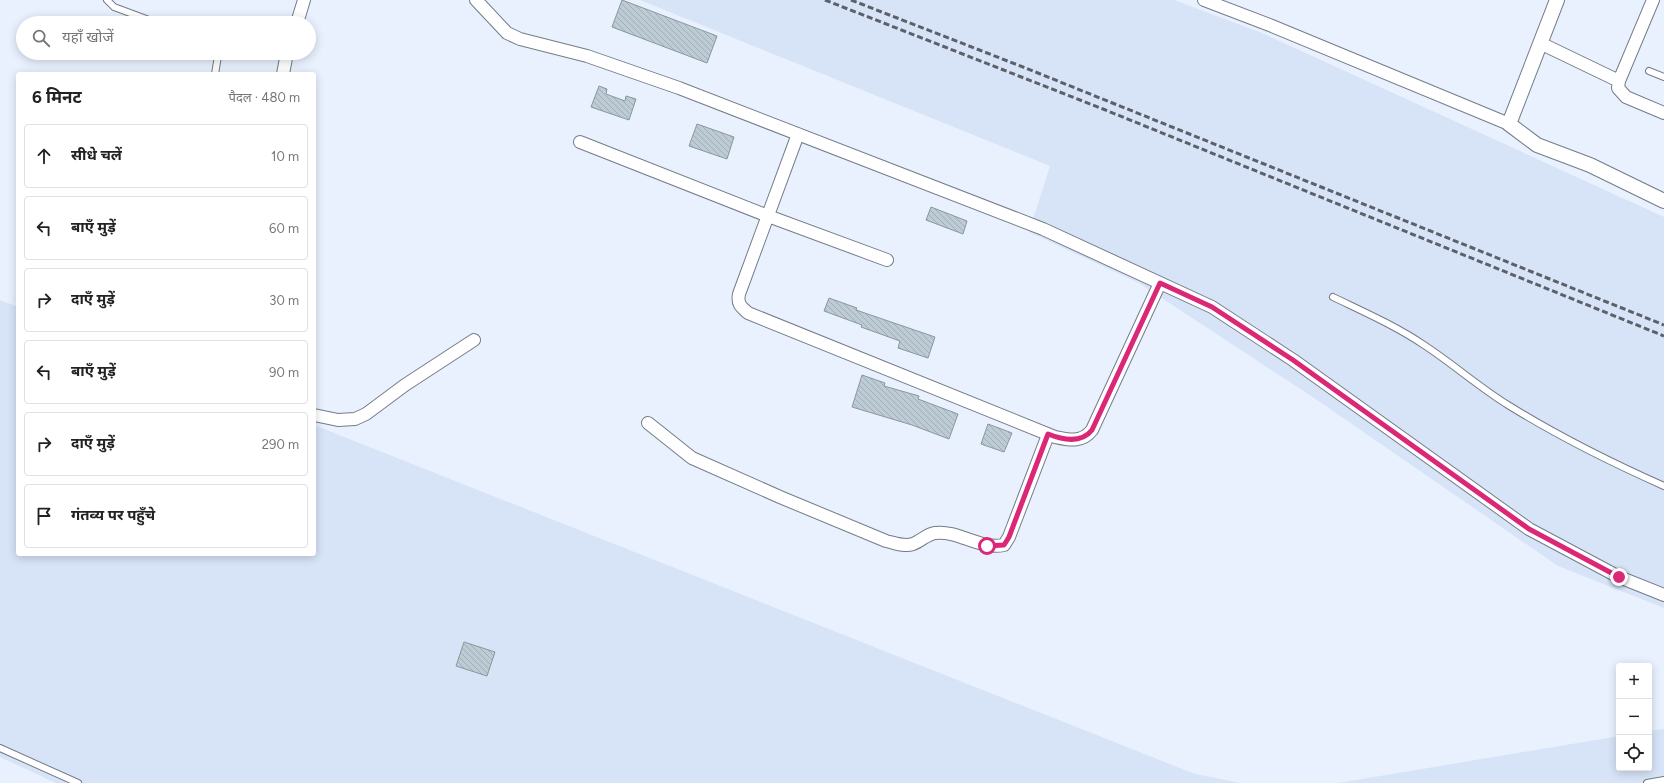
<!DOCTYPE html>
<html lang="hi">
<meta charset="utf-8">
<style>
:root{--surface:#fff;--page:#f6f6f6;--text:#222;--muted:#767676;--line:#e0e0e0}
body{margin:0;font-family:Figtree,"Noto Sans Devanagari",sans-serif;background:var(--page);color:var(--text)}
.controls{position:absolute;right:12px;bottom:12px;display:grid;overflow:hidden;border-radius:4px;box-shadow:0 2px 10px #0003}
.controls button{width:36px;height:36px;display:grid;place-items:center;padding:0;border:0;border-bottom:1px solid var(--line);background:var(--surface);color:var(--text);font:20px sans-serif}
.stop{position:absolute;width:12px;height:12px;margin:-9px;border:3px solid #db2777;border-radius:50%;background:#fff}
.stop.end{background:#db2777;border-color:#fff;box-shadow:0 1px 4px #0008}
.list{margin:0;padding:0;list-style:none}
h2{display:flex;justify-content:space-between;align-items:center;height:52px;margin:0;padding:0 16px;font-size:17px}
h2 small{font-size:13px;font-weight:400;color:var(--muted)}
.list li{display:grid;grid-template-columns:26px 1fr auto;gap:12px;align-items:center;box-sizing:border-box;height:64px;margin:0 8px 8px;padding:0 8px;border:1px solid var(--line);border-radius:4px}
.list b{display:block;font-size:15px;white-space:nowrap}
.list em{font-size:13px;font-style:normal;color:var(--muted)}
.icon{flex:none;width:22px;height:22px;fill:none;stroke:currentColor;stroke-width:2;stroke-linecap:round;stroke-linejoin:round}
.map{position:relative;flex:none;width:1664px;height:783px;overflow:hidden}
.search{position:absolute;background:var(--surface);box-shadow:0 2px 10px #0003;left:16px;top:16px;width:300px;height:44px;display:flex;align-items:center;gap:10px;box-sizing:border-box;padding:0 14px;border-radius:22px;color:var(--muted);font-size:15px}
.panel{position:absolute;background:var(--surface);box-shadow:0 2px 10px #0003;left:16px;top:72px;width:300px;height:484px;border-radius:4px}
.map>svg:first-child{display:block}
.built{fill:#d7e3f7}
.building{fill:url(#building-back-hatch);stroke:#8997a0}
.lines{fill:none;stroke-linecap:round;stroke-linejoin:round}
.service-casing{stroke:#747c88;stroke-width:8}
.minor-casing{stroke:#747c88;stroke-width:14}
.tertiary-casing{stroke:#747c88;stroke-width:16}
.service{stroke:#fff;stroke-width:6}
.minor{stroke:#fff;stroke-width:12}
.tertiary{stroke:#fff;stroke-width:14}
.rail{stroke:#5c6068;stroke-width:3;stroke-dasharray:6 3;stroke-linecap:butt}
.route{stroke:#db2777;stroke-width:5}
</style>
<div class="map">
<svg width="1664" height="783" viewBox="0 0 1664 783">
<defs>
<pattern id="building-back-hatch" width="6" height="6" patternUnits="userSpaceOnUse"><rect width="6" height="6" fill="#bdcbd5"/><path d="M-1 5l2 2M0 0l6 6M5-1l2 2" fill="none" stroke="#a2aeb7"/></pattern>
</defs>
<rect width="100%" height="100%" fill="#e9f1ff"/>
<path class="built" d="M640,0h534l88,33 402,184v391l-106,-42 -241,-166 -178,-117 -110,-51 21,-66z
M0,300l18,7v247h296v-129l881,349 46,9h-1185l-56,-26z
M1664,729v54h-326l281,-47v32h30v-37z"/>
<path class="building" d="M622,0l95,36 -10,27 -95,-36z
M599,86l8,3 -1,5 19,7 1,-5 10,3 -7,21 -38,-13z
M697,124l37,13 -7,22 -38,-13z
M931,207l36,14 -4,13 -37,-14z
M829,298l28,10 -1,2 79,27 -7,21 -30,-10 2,-7 -39,-14 1,-2 -38,-14z
M862,375l23,8 -1,3 35,10 -1,3 40,15 -9,25 -37,-14 -60,-18z
M988,424l24,9 -8,19 -23,-8z
M464,642l31,10 -8,24 -31,-10z"/>
<g class="lines">
<defs>
<path id="service" d="M107,0l7,7 43,16
M1649,71l15,6
M215,74l3,-18 -1,-3
M1333,297c31,15 63,29 91,48 29,19 55,42 84,60 50,31 102,57 156,81
M0,748l78,35
M1647,783l17,-3"/>
<path id="minor" d="M476,0l31,33 13,6 67,17 92,32 364,141 169,78 81,53 236,169 90,48 45,18
M1204,0l68,26 237,98
M1653,0l-34,81 -1,7 8,9 38,16
M297,23l7,-23
M1540,43l79,38
M283,74l4,-21
M798,134l-59,160c-2,10 2,13 9,19l307,124c14,3 27,6 37,-7l68,-147
M580,142l188,74 119,44
M314,415l24,5 17,-1 11,-5 39,-29 69,-45
M648,423l44,35 88,39 106,44c9,2 18,6 27,3 8,-3 14,-10 22,-11 24,-3 44,17 69,12l5,-8 39,-102"/>
<path id="tertiary" d="M1557,0l-48,124 28,21 53,20 74,36"/>
</defs>
<use href="#service" class="service-casing"/>
<use href="#minor" class="minor-casing"/>
<use href="#tertiary" class="tertiary-casing"/>
<use href="#service" class="service"/>
<use href="#minor" class="minor"/>
<use href="#tertiary" class="tertiary"/>
<path class="rail" d="M825,0l278,109 561,227
M851,0l172,67 641,258"/>
</g>
<g class="lines">
<path class="route" d="M987,546l17,-1 5,-8 39,-103c15,6 33,10 44,-4l68,-147 52,24 81,53 236,169 90,48"/>
</g>
</svg>
<div class="controls">
<button>+</button>
<button>−</button>
<button><svg class="icon" aria-label="locate" viewBox="0 0 24 24"><circle cx="12" cy="12" r="6"/><path d="M12 2v4M12 18v4M2 12h4M18 12h4"/></svg></button>
</div>
<div class="stop" style="left:987px;top:546px"></div>
<div class="stop end" style="left:1619px;top:577px"></div>
<div class="search"><svg class="icon" aria-label="search" viewBox="0 0 24 24"><circle cx="10" cy="10" r="6"/><path d="M15 15l6 6"/></svg>यहाँ खोजें</div>
<section class="panel">
<h2>6 मिनट<small>पैदल · 480 m</small></h2>
<ul class="list">
<li><svg class="icon" aria-label="ahead" viewBox="0 0 24 24"><path d="M12 20V5M6 11l6-6 6 6"/></svg><div><b>सीधे चलें</b></div><em>10 m</em></li>
<li><svg class="icon" aria-label="left" viewBox="0 0 24 24"><path d="M17 20v-9H6M10 6l-5 5 5 5"/></svg><div><b>बाएँ मुड़ें</b></div><em>60 m</em></li>
<li><svg class="icon" aria-label="right" viewBox="0 0 24 24"><path d="M7 20v-9h11M14 6l5 5-5 5"/></svg><div><b>दाएँ मुड़ें</b></div><em>30 m</em></li>
<li><svg class="icon" aria-label="left" viewBox="0 0 24 24"><path d="M17 20v-9H6M10 6l-5 5 5 5"/></svg><div><b>बाएँ मुड़ें</b></div><em>90 m</em></li>
<li><svg class="icon" aria-label="right" viewBox="0 0 24 24"><path d="M7 20v-9h11M14 6l5 5-5 5"/></svg><div><b>दाएँ मुड़ें</b></div><em>290 m</em></li>
<li><svg class="icon" aria-label="arrive" viewBox="0 0 24 24"><path d="M6 21V4h12l-3 4 3 4H6"/></svg><div><b>गंतव्य पर पहुँचे</b></div></li>
</ul>
</section>
</div>
